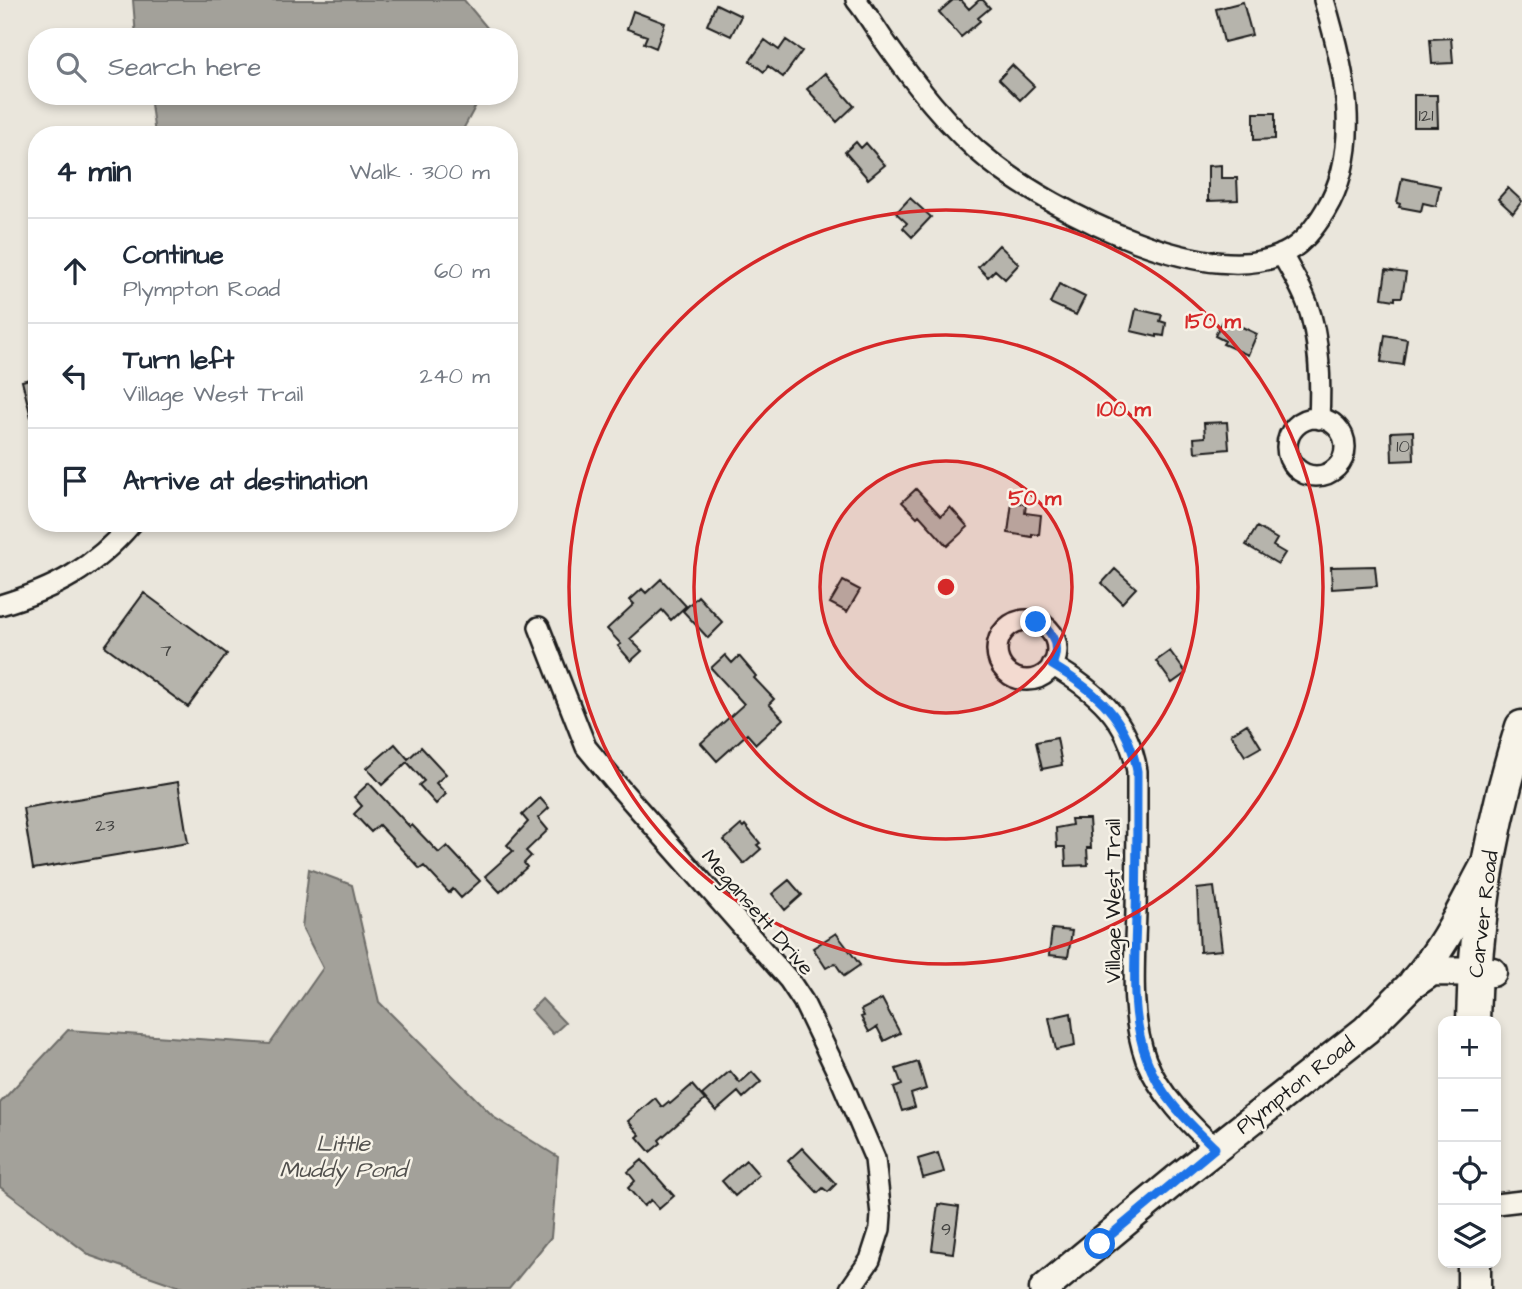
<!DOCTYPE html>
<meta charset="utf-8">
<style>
:root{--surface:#fff;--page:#f6f6f7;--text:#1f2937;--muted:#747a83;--line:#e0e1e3}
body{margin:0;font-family:"Architects Daughter",sans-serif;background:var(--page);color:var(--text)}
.controls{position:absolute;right:21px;bottom:21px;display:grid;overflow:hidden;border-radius:14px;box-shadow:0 4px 10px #0003}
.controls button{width:63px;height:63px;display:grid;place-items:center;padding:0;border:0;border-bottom:2px solid var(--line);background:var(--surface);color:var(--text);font:35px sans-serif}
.stop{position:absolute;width:21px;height:21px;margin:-16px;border:5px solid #1a73e8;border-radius:50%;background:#fff}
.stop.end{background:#1a73e8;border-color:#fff;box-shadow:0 2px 7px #0008}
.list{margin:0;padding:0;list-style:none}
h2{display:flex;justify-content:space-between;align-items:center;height:91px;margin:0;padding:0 28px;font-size:30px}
h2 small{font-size:23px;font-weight:400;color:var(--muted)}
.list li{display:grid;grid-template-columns:46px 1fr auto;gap:21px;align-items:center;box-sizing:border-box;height:105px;padding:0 28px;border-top:2px solid var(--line)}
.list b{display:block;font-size:26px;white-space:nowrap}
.list p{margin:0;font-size:23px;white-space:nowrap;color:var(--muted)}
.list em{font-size:23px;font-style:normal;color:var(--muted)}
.icon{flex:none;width:38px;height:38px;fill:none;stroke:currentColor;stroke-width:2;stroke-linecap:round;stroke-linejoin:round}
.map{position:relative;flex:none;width:1522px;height:1289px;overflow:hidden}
.search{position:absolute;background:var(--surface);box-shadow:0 4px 10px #0003;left:28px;top:28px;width:490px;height:77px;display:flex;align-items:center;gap:18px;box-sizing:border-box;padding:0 24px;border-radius:28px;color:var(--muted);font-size:26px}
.panel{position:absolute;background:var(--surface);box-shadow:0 4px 10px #0003;left:28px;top:126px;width:490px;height:406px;border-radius:28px}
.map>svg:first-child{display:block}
.water{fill:#a3a19a;stroke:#6d6c68;stroke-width:2}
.building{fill:#b6b4ac;stroke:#1c1c1c;stroke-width:2}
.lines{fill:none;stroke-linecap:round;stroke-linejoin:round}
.minor-casing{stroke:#1c1c1c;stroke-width:24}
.secondary-casing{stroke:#1c1c1c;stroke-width:33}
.trunk-casing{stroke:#1c1c1c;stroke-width:37}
.minor{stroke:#f7f3e8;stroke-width:19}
.secondary{stroke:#f7f3e8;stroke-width:28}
.trunk{stroke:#f7f3e8;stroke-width:32}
.route{stroke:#1a73e8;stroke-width:9}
.ring{fill:none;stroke:#d62828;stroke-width:3.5}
.labels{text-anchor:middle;stroke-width:5;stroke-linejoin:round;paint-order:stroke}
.number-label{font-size:18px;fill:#424240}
.street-label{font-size:21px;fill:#1c1c1c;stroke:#f7f3e8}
.water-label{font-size:23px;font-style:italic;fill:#52514e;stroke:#f7f3e8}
.centre{fill:#d62828;stroke:#f7f3e8;stroke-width:3.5}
.ring-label{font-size:21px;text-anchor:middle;font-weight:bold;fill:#d62828;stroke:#f7f3e8;stroke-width:5;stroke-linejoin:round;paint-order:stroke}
</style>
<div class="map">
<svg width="1522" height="1289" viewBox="0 0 1522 1289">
<rect width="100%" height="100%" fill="#eae6dc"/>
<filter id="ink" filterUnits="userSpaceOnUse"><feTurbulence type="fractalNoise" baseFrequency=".0143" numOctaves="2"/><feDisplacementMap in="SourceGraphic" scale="14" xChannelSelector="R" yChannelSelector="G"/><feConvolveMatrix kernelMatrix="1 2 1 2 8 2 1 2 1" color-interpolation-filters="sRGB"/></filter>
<g filter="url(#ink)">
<path class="water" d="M133,0h331l25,30 2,7h-355z
M150,96h331l-21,39h-305z
M309,869l43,16 27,117 116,116 63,39 -7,80 -42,52h-323l-95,-33 -91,-69v-84l68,-73 202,14 53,-76 -21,-41z
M542,999l23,24 -12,11 -22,-24z"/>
<path class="building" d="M953,0h8l8,9 10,-9h4l7,8 -12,10 2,3 -19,16 -22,-25z
M1243,2l9,33 -28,7 -8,-33z
M716,4l25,12 -10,20 -24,-11z
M633,11l32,12 -9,25 -12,-5 3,-7 -20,-7z
M1451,38l2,25 -21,1 -2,-25z
M765,40l14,10 7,-10 16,11 -19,26 -15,-11 -4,6 -14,-11z
M1012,65l22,21 -14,14 -21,-21z
M825,73l29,33 -17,16 -30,-33z
M1414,95h23l1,32h-24z
M1254,113h21v26l-21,1z
M856,142l5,6 5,-5 19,22 -17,14 -23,-27z
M1221,165v13h16l1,22 -30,1v-35z
M1402,178l38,8 -4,20 -13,-3 -2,8 -22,-4 1,-3 -3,-1z
M1508,188l14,13 -9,12 -15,-14z
M910,198l21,19 -19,20 -9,-9 4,-5 -11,-10z
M999,245l20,19 -14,15 -10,-9 -7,7 -10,-10z
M1386,270l20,3 -4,24h-7v3l-13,-2z
M1059,284l26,13 -9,18 -26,-12z
M1136,309l26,6 -2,6 6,2 -2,13 -7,-1v2l-26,-6z
M1223,318l34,16 -9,21 -25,-11 2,-3 -10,-5z
M1385,335l22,4 -4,26 -22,-3z
M37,377v43l-5,1 -10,-40z
M1227,422l2,27 -34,3 -1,-14 11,-1 -1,-14z
M1413,431l1,29 -22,1 -1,-29z
M916,489l25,27 9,-9 18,20 -21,19 -28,-31 -2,2 -15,-15z
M1012,502l14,2 -1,9 16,2 -2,20 -7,-1v3l-24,-4z
M1257,527l20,12 -4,7 12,7 -7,11 -32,-19z
M1375,566l2,20 -45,3 -1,-22z
M1115,569l21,19 -14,15 -20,-20z
M661,579l25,27 -15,14 -9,-10 -32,29 12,12 -11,10 -13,-15 3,-2 -14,-15 27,-25 -4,-4 12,-11 4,4z
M843,581l17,9 -13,22 -17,-9z
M144,593l83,61 -39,53 -83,-61z
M698,596l25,27 -15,15 -25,-27z
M1170,651l16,22 -14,10 -16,-22z
M725,655l7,8 7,-7 17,20 -2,2 20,21 -5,5 14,15 -27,25 -9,-10 -30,27 -16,-18 43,-39 -33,-36z
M1247,724l14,23 -16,9 -14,-22z
M1057,738l5,27 -20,4 -6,-27z
M395,744l13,15 13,-12 25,27 -10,9 10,11 -10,10 -17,-19 5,-4 -17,-19 -25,23 -15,-17z
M178,782l10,61 -155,26 -10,-61z
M369,783l41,44 2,-2 27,28 8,-7 33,35 -19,17 -8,-9 -4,4 -25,-27 -4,3 -41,-44 -8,7 -17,-18 8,-8 -8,-9z
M540,798l9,10 -11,10 10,12 -22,21 5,5 -7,7 3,4 -27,25 -15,-16 28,-25 -6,-6 21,-23 -6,-7z
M1071,819h18l2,29h-4l1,17 -22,1 -1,-19h-8l-1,-19 16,-3z
M741,825l2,2 2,-2 15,18 -3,2 4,4 -17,15 -20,-24z
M789,880l13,15 -17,15 -13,-16z
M1214,887l8,63 -22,2 -3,-63z
M1052,929l20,2 -4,26 -19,-2z
M836,933l24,32 -16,11 -9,-13 -9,5 -13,-20z
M882,999l18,34 -16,8 -7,-14 -8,5 -8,-15 3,-1 -3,-6z
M1071,1013l4,33 -19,4 -7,-32z
M918,1062l8,27 -15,5 4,13 -13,4 -8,-23 8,-3 -6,-16z
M730,1071l10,12 12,-11 9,10 -18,16 -5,-6 -22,19 -14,-16z
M692,1085l13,15 -46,40 2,3 -11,9 -13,-15 3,-2 -12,-14 27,-23 7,9 6,-5 2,2z
M802,1148l34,36 -8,8 -5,-4 -5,5 -30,-32z
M938,1153l6,19 -21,6 -5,-19z
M642,1160l32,36 -15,13 -8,-9 -7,6 -16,-18 7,-7 -7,-9z
M746,1160l13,15 -24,21 -13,-15z
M938,1204l21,3 -6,46 -21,-3z"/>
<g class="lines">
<defs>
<path id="minor" d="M856,0c10,12 18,26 27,39 32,45 65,89 108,123 61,48 224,134 299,88 15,-9 26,-24 35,-39 39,-64 19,-144 -1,-211
M1282,254c8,16 19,32 25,49 13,37 14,77 12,116
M1287 447a29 29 0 1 1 58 0a29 29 0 1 1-58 0Z
M0,605c55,-16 94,-37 132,-82
M997 650a30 30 0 1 1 60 0a30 30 0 1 1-60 0Z
M539,627l47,120 33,40 170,193 14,21 38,79 34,79 6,56 -1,14 -10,31 -20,29
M1052,665c44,26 76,53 85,106 0,47 0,93 -1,140 -1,48 -7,103 10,149 14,35 43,63 69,88
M1496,1204l26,-3"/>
<path id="secondary" d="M1414,981c30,-33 49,-75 70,-114
M1044,1289l133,-110 189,-149 44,-44 22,-15 60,1"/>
<path id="trunk" d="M1473,1021c2,-100 18,-198 49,-294
M1474,1289v-26"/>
</defs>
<use href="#minor" class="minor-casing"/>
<use href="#secondary" class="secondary-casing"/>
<use href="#trunk" class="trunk-casing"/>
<use href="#minor" class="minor"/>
<use href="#secondary" class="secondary"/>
<use href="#trunk" class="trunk"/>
</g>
</g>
<g class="lines" filter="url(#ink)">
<path class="route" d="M1036,622c18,8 24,25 16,43 44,26 76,53 85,106 0,49 0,97 -1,145 -1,47 -6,99 11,144 13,36 42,63 68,88l-115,96"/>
</g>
<circle cx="946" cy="587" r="126" fill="#d62828" fill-opacity=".12"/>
<g class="ring">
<circle cx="946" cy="587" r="126"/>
<circle cx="946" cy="587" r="252"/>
<circle cx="946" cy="587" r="377"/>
</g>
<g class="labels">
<g class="number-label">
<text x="1426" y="121">121</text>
<text x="1403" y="452">10</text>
<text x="166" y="656">7</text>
<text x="105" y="831">23</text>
<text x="946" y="1235">9</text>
</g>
<g class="street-label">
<text transform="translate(1113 901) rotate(-90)" y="7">Village West Trail</text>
<text transform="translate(758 912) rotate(49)" y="7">Megansett Drive</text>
<text transform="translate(1483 914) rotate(-83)" y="7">Carver Road</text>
<text transform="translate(1295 1085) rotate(-38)" y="7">Plympton Road</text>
</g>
<g class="water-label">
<text x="343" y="1151">Little<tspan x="343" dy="26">Muddy Pond</tspan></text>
</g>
</g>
<circle cx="946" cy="587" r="10" class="centre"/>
<g class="ring-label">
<text x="1213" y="328">150 m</text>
<text x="1124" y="416">100 m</text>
<text x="1035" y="505">50 m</text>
</g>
</svg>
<div class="controls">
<button>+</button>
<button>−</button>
<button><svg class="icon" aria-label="locate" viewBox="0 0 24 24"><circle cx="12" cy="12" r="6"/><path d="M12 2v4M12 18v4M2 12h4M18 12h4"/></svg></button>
<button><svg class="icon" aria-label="layers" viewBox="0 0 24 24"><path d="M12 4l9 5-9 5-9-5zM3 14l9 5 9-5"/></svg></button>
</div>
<div class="stop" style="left:1100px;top:1244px"></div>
<div class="stop end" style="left:1036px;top:622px"></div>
<div class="search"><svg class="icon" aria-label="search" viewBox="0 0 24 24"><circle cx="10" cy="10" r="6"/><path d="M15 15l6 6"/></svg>Search here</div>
<section class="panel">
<h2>4 min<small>Walk · 300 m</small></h2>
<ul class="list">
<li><svg class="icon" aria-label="ahead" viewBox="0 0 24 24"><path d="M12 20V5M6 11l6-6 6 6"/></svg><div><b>Continue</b><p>Plympton Road</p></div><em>60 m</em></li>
<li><svg class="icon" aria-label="left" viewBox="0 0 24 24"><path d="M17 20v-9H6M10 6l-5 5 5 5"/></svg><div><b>Turn left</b><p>Village West Trail</p></div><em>240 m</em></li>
<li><svg class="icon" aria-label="arrive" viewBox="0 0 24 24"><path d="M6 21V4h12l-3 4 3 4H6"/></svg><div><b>Arrive at destination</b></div></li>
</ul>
</section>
</div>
